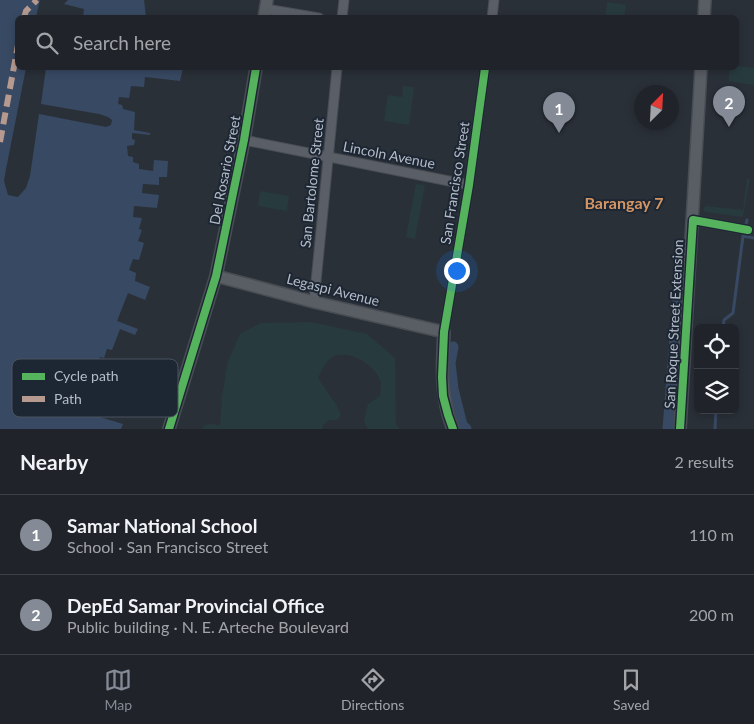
<!DOCTYPE html>
<meta charset="utf-8">
<style>
:root{--surface:#20242a;--page:#282c32;--text:#f1f3f6;--muted:#a2a4a8;--line:#3d4147;--accent:#848b96}
body{margin:0;font-family:Lato,sans-serif;background:var(--page);color:var(--text)}
.controls{position:absolute;right:15px;bottom:15px;display:grid;overflow:hidden;border-radius:8px;box-shadow:0 2px 8px #0003}
.controls button{width:45px;height:45px;display:grid;place-items:center;padding:0;border:0;border-bottom:1px solid var(--line);background:var(--surface);color:var(--text);font:25px sans-serif}
.compass{position:absolute;left:634px;top:85px;width:45px;height:45px;border-radius:50%;background:var(--surface);box-shadow:0 2px 8px #0003;rotate:24deg}
.you{position:absolute;left:456px;top:270px;width:18px;height:18px;margin:-12px;border:4px solid #fff;border-radius:50%;background:#1a73e8;box-shadow:0 0 0 8px #1a73e833}
.badge{display:grid;place-items:center;width:32px;height:32px;border-radius:50%;background:var(--accent);color:#fff;font-size:16px;font-weight:700}
.pin{position:absolute;translate:-50% -41px;filter:drop-shadow(0 1px 2px #0008)}
.pin::after{content:'';position:absolute;top:26px;width:18px;height:15px;background:inherit;clip-path:polygon(0 0,100% 0,50% 100%)}
.list{margin:0;padding:0;list-style:none}
h2{display:flex;justify-content:space-between;align-items:center;height:65px;margin:0;padding:0 20px;font-size:21px}
h2 small{font-size:16px;font-weight:400;color:var(--muted)}
.list li{display:grid;grid-template-columns:32px 1fr auto;gap:15px;align-items:center;box-sizing:border-box;height:80px;padding:0 20px;border-top:1px solid var(--line)}
.list b{display:block;font-size:19px;white-space:nowrap}
.list p{margin:0;font-size:16px;white-space:nowrap;color:var(--muted)}
.list em{font-size:16px;font-style:normal;color:var(--muted)}
.icon{flex:none;width:28px;height:28px;fill:none;stroke:currentColor;stroke-width:2;stroke-linecap:round;stroke-linejoin:round}
.map{position:relative;flex:none;width:754px;height:429px;overflow:hidden}
.search{position:absolute;background:var(--surface);box-shadow:0 2px 8px #0003;left:15px;right:15px;top:15px;height:55px;display:flex;align-items:center;gap:12px;box-sizing:border-box;padding:0 18px;border-radius:8px;color:var(--muted);font-size:19px}
.sheet{height:225px;background:var(--surface)}
nav{display:flex;justify-content:space-around;align-items:center;box-sizing:border-box;height:70px;border-top:1px solid var(--line);background:var(--surface);font-size:14px;color:var(--muted)}
nav a{display:grid;justify-items:center;gap:2px}
nav .on{color:var(--accent)}
.map>svg:first-child{display:block}
.green{fill:#273a3e}
.water{fill:#384963}
.lines{fill:none;stroke-linecap:round;stroke-linejoin:round}
.stream{stroke:#384963;stroke-width:3}
.canal{stroke:#384963;stroke-width:11}
.street-casing{stroke:#484c53;stroke-width:11}
.secondary-casing{stroke:#484c53;stroke-width:14}
.street{stroke:#5a5e66;stroke-width:9}
.secondary{stroke:#595d64;stroke-width:11}
.quiet{stroke:#b69a8f;stroke-width:6;stroke-dasharray:12 6;stroke-linecap:butt}
.cycleway-casing{stroke:#1d2633;stroke-width:11}
.cycleway{stroke:#56b35d;stroke-width:8}
.labels{text-anchor:middle;stroke-width:4;stroke-linejoin:round;paint-order:stroke}
.street-label{font-size:14px;fill:#b4bcc9;stroke:#1d2633}
.quarter-label{font-size:16px;font-weight:bold;fill:#d59563;stroke:#1d2633}
.key{fill:#1d2633;stroke:#4a5360;stroke-width:1}
.key-label{font-size:14px;fill:#b4bcc9}
</style>
<div class="map">
<svg width="754" height="429" viewBox="0 0 754 429">
<rect width="100%" height="100%" fill="#2a3038"/>
<path class="green" d="M607,2l19,3 -2,12h-19z
M737,66l17,2v17l-25,-4c-1,-5 1,-9 1,-13h6z
M403,86l11,1 -5,38 -25,-4 4,-26 14,2z
M747,179h3l-7,37 -2,1 -35,-5 -3,-1 1,-3 2,-2 37,4z
M416,184l9,1 -10,54 -9,-2z
M260,191l29,5 -2,15 -29,-5z
M311,322l56,12 28,24 1,66 4,5h-32l-4,-8 4,-17 12,-8c0,-5 2,-12 0,-16 -5,-15 -34,-33 -49,-22 -6,4 -10,14 -13,20l19,28 4,9 -4,5h-8l-6,5 -1,4h-120l3,-4 7,-1 8,2 2,-30 6,-35 12,-27 21,-11z"/>
<path class="water" d="M0,0h40l-4,17 -18,1v50h8l-20,101 -2,12 4,14 10,2 8,-9 4,-12 9,-62 67,13 5,-2 1,-5 -4,-3 -9,-3 -58,-10 5,-36h137l-3,13 -35,-4 -1,10 -13,-1 -2,12 -10,-1 -1,7 4,1 1,4 12,3 -1,18 16,3v2l-18,-2v6l3,1 -1,5 -7,1 1,10 5,1v5l6,2v5l14,2 1,-11 14,1 -1,16h-8v8l-16,-1 -1,9 17,2 -2,13 -23,-2 -1,11 9,1 -3,11 3,1 -4,11 6,2 -5,17 -6,-1 -4,11 7,3 -1,8 15,6 -5,13 -17,-7 -11,28 21,8 -3,6 -15,-6 -8,21 -5,-1 -3,9 -4,-1 -2,9 21,6 -4,14 7,3 -2,10 -20,-6 -4,9 8,4 -4,11 23,7 -2,5h-121z
M68,0h76l2,17h-63l1,-8 -20,-5z"/>
<g class="lines">
<path class="stream" d="M743,236l11,2
M723,328l1,-8 9,-7 10,-77 4,-16
M715,429l1,-19"/>
<path class="canal" d="M453,347l-3,16 3,26 9,36 4,4
M668,429l11,-143"/>
<defs>
<path id="street" d="M266,9l53,9
M342,18l2,-18
M492,18l2,-18
M244,140l225,45
M693,220l55,10
M314,302l23,-234
M444,332l25,-147 16,-117"/>
<path id="secondary" d="M264,18l3,-18
M704,18l1,-18
M216,276l98,26 130,30c-2,34 -4,64 9,97
M169,429l47,-153 28,-136 12,-72
M680,429l21,-361"/>
</defs>
<use href="#street" class="street-casing"/>
<use href="#secondary" class="secondary-casing"/>
<use href="#street" class="street"/>
<use href="#secondary" class="secondary"/>
<path class="quiet" d="M24,18l2,-7 11,-11
M0,142l18,-97"/>
<defs>
<path id="cycleway" d="M169,429l47,-153 28,-136 12,-72
M453,429l-5,-14 -5,-19 -1,-19 2,-45 25,-147 16,-117
M680,429l13,-209 55,10"/>
</defs>
<use href="#cycleway" class="cycleway-casing"/>
<use href="#cycleway" class="cycleway"/>
</g>
<g class="labels">
<g class="street-label">
<text transform="translate(389 155) rotate(11)" y="5">Lincoln Avenue</text>
<text transform="translate(225 170) rotate(-79)" y="5">Del Rosario Street</text>
<text transform="translate(312 183) rotate(-84)" y="5">San Bartolome Street</text>
<text transform="translate(455 183) rotate(-81)" y="5">San Francisco Street</text>
<text transform="translate(333 290) rotate(14)" y="5">Legaspi Avenue</text>
<text transform="translate(674 324) rotate(-87)" y="5">San Roque Street Extension</text>
</g>
<g class="quarter-label">
<text x="624" y="209">Barangay 7</text>
</g>
</g>
<rect x="12" y="359" width="166" height="58" rx="8" class="key"/>
<rect x="22" y="373" width="23" height="7" fill="#56b35d"/>
<rect x="22" y="396" width="23" height="6" fill="#b69a8f"/>
<g class="key-label">
<text x="54" y="381">Cycle path</text>
<text x="54" y="404">Path</text>
</g>
</svg>
<div class="controls">
<button><svg class="icon" aria-label="locate" viewBox="0 0 24 24"><circle cx="12" cy="12" r="6"/><path d="M12 2v4M12 18v4M2 12h4M18 12h4"/></svg></button>
<button><svg class="icon" aria-label="layers" viewBox="0 0 24 24"><path d="M12 4l9 5-9 5-9-5zM3 14l9 5 9-5"/></svg></button>
</div>
<svg class="compass" viewBox="-18 -18 36 36"><path d="M0-13l5 13h-10z" fill="#e53935"/><path d="M0 13l5-13h-10z" fill="#a2a4a8"/></svg>
<div class="you"></div>
<div class="pin badge" style="left:559px;top:133px">1</div>
<div class="pin badge" style="left:729px;top:127px">2</div>
<div class="search"><svg class="icon" aria-label="search" viewBox="0 0 24 24"><circle cx="10" cy="10" r="6"/><path d="M15 15l6 6"/></svg>Search here</div>
</div>
<section class="sheet">
<h2>Nearby<small>2 results</small></h2>
<ul class="list">
<li><span class="badge">1</span><div><b>Samar National School</b><p>School · San Francisco Street</p></div><em>110 m</em></li>
<li><span class="badge">2</span><div><b>DepEd Samar Provincial Office</b><p>Public building · N. E. Arteche Boulevard</p></div><em>200 m</em></li>
</ul>
</section>
<nav>
<a class="on"><svg class="icon" aria-label="map" viewBox="0 0 24 24"><path d="M3 6l6-2 6 2 6-2v14l-6 2-6-2-6 2zM9 4v14M15 6v14"/></svg>Map</a>
<a><svg class="icon" aria-label="directions" viewBox="0 0 24 24"><path d="M12 3l9 9-9 9-9-9zM9 14v-3h6M13 9l2 2-2 2"/></svg>Directions</a>
<a><svg class="icon" aria-label="saved" viewBox="0 0 24 24"><path d="M7 4h10v16l-5-4-5 4z"/></svg>Saved</a>
</nav>
